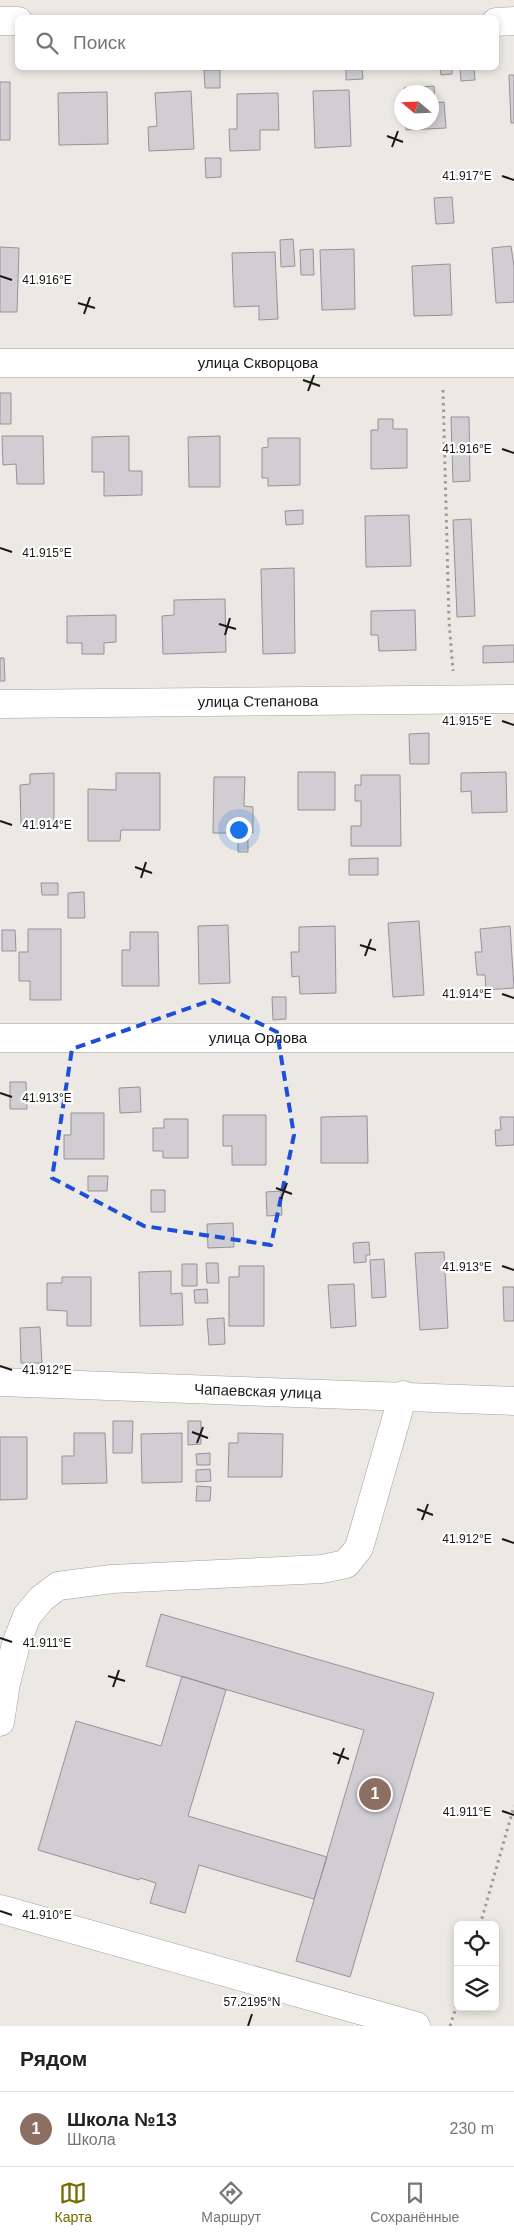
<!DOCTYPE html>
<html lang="ru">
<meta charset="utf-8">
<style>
:root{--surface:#fff;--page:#f2f2f2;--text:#222;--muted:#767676;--line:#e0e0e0;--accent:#776b03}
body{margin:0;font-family:Helvetica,sans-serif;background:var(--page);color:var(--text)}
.controls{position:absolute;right:15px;bottom:15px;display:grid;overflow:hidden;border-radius:8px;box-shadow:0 2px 8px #0003}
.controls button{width:45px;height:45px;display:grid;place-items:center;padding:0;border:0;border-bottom:1px solid var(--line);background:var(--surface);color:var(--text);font:25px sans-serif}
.compass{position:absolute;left:394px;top:85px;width:45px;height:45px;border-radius:50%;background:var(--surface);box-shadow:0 2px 8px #0003;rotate:289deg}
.you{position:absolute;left:238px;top:829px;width:18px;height:18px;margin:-12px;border:4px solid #fff;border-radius:50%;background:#1a73e8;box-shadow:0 0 0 8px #1a73e833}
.badge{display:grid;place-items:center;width:32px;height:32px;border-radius:50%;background:var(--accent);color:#fff;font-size:16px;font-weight:700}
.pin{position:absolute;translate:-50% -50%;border:2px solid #fff;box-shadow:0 1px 5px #0006}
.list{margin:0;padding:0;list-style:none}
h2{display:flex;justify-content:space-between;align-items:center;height:65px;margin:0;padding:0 20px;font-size:21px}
h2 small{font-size:16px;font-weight:400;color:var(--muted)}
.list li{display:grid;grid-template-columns:32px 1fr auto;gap:15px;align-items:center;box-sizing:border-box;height:75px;padding:0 20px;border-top:1px solid var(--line)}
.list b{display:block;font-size:19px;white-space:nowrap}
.list p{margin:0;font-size:16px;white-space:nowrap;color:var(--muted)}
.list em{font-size:16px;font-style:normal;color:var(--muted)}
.icon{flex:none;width:28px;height:28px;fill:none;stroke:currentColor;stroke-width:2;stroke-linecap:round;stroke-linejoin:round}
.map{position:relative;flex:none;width:514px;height:2026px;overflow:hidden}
.search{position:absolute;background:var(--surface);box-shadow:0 2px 8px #0003;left:15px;right:15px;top:15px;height:55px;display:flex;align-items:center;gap:12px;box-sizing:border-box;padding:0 18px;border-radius:8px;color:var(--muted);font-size:19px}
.sheet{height:140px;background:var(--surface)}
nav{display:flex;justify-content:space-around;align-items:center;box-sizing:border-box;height:70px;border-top:1px solid var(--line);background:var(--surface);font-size:14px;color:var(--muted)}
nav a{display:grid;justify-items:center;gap:2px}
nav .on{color:var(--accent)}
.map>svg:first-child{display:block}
.building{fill:#d0ced3;stroke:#959399}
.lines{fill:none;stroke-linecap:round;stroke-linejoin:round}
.minor-casing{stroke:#a5a19d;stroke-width:29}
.path{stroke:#9e9b97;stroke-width:3;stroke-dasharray:2.5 4;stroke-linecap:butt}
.minor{stroke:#fff;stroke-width:28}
.marked{fill:none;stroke:#1d4ed8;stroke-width:4;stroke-dasharray:10 6;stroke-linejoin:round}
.ticks{fill:none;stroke:#1a1816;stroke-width:2}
.labels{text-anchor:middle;stroke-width:4.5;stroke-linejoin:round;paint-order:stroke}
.street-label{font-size:15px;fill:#1a1816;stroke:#fff}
.ticks-label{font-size:12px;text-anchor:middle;fill:#1a1816;stroke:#fff;stroke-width:4.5;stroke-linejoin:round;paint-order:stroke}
</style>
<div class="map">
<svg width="514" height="2026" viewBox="0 0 514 2026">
<rect width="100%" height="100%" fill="#ece8e3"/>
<path class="building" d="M346,68h16l1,11 -17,1z
M440,68h12v6l-11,1z
M460,68h14l1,12 -14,1z
M204,70h16v18h-15z
M509,75h5v48h-3z
M0,82h10v58h-10z
M434,86l1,17 9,-1 2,26 -40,2v-8h26v-30h-27l-1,-4z
M349,90l2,56 -36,2 -2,-57z
M191,91l3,58 -45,2 -1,-24 9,-1 -2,-33z
M107,92l1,52 -49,1 -1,-52z
M278,93l1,37h-19v20l-30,1 -1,-22h8v-35z
M205,158h16v19l-15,1z
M452,197l2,26 -18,1 -2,-26z
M293,239l2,27 -14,1 -1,-27z
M511,246l3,20v36l-18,1 -4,-55z
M0,247l19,1 -2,64h-17z
M313,249l1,26h-13l-1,-25z
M354,249l1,60 -33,1 -2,-60z
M275,252l3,67 -19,1v-14l-25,1 -2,-54z
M450,264l2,51 -38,1 -2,-50z
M0,393h11v31h-11z
M451,417h18l1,64 -17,1z
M378,419h15v10h14v39l-36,1v-39h7z
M2,436h41l1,48h-27l-1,-20 -13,1z
M129,436v35h13v24l-38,1v-24h-12v-35z
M220,436v51h-31l-1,-50z
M268,438h32v47l-32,1v-8h-6v-30l6,-1z
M303,510v14l-17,1 -1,-14z
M409,515l2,51 -45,1 -1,-51z
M471,519l4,97 -18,1 -4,-97z
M294,568l1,85 -32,1 -2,-85z
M225,599l1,53 -63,2 -1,-38 12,-1v-15z
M415,610l1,40 -37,1 -1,-16h-7v-24z
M116,615v27l-12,1v11h-22v-11h-15v-27z
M514,645v17l-31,1v-17z
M0,658h4l1,23h-5z
M429,733v31h-19l-1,-30z
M298,772h37v38h-37z
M506,772l1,40 -35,1 -1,-22 -10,1v-19z
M54,773v52l-33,1 -1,-41 10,-1v-10z
M116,773h44v57h-39l-1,11h-32v-52l28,1z
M361,775h39l1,71h-50v-20h10v-25h-6v-16h6z
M214,777h31l-1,29 9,1v26h-40z
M238,836l10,1v15h-10z
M378,858v17h-29v-16z
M41,883h17v12h-16z
M84,892l1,26h-17v-25z
M419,921l5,74 -31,2 -5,-74z
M228,925l2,58 -31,1 -1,-58z
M335,926l1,67 -36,1 -1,-18 -7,1 -1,-25h8v-25z
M510,926l4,62 -28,2 -1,-15h-8l-2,-23h7l-2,-23z
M28,929h33v71h-31v-19h-11v-29h9z
M2,930h13l1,21h-14z
M130,932h28l1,54h-37v-36h8z
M272,997h14v22l-13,1z
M10,1082h16l1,27h-17z
M140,1087l1,25 -21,1 -1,-25z
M71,1113h33v46h-40v-24h7z
M223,1115h43v50h-34v-19h-9z
M367,1116l1,47h-47v-46z
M500,1117h14v28l-18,1 -1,-16h6z
M164,1119h24v39h-25v-7h-10v-23h11z
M88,1176h20l-1,15h-19z
M151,1190h14v22h-14z
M281,1191l1,24 -15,1 -1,-24z
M233,1223l1,24 -26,1 -1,-24z
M369,1242l1,13h-4v7l-12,1 -1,-20z
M444,1252l4,76 -28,2 -5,-77z
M384,1259l2,38 -14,1 -2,-38z
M206,1263h12l1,20h-12z
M182,1264h15v22h-15z
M239,1266h25v60h-35v-49h10z
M171,1271v23l11,-1 1,32 -43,1 -1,-54z
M62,1277h29v49h-24v-15l-20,-1v-27h15z
M354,1284l2,42 -25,2 -3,-43z
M503,1287h11v34h-10z
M207,1289l1,14h-13l-1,-13z
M224,1318l1,26 -16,1 -2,-26z
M40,1327l2,36h-21l-1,-35z
M113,1421h20l-1,32h-19z
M188,1421h13v23l-13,1z
M74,1433h31l2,50 -45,1v-28h12z
M182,1433v49l-40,1 -1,-49z
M238,1433l45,1 -1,43h-54l1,-34h9z
M0,1437h27v62l-27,1z
M210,1453v12h-13l-1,-11z
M210,1469l1,12 -15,1v-12z
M197,1486l14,1 -1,14h-14z
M161,1614l273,79 -84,284 -54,-16 68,-231 -218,-64z
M182,1676l44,14 -38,126 139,41 -13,42 -115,-34 -14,48 -35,-10 6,-20 -16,-5 -1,2 -101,-30 38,-129 85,25z"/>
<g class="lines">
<defs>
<g id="minor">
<path d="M0,21h18"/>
<path d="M496,22l18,-1"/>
<path id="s1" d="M0,363h514"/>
<path id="s2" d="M0,704l514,-5"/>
<path id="s3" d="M0,1038h514"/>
<path id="s4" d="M0,1382l514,19"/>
<path d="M0,1722l6,-39 10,-39 11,-28 14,-17 17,-13 54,-7 210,-10 24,-5 13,-16 44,-153"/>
<path d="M0,1909l416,117"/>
</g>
</defs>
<use href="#minor" class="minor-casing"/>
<path class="path" d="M443,390l6,231 4,50
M480,1925l34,-119
M450,2026l8,-25"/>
<use href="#minor" class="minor"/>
</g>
<path class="marked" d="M212,1000l65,32 17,103 -23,110 -127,-19 -92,-48 20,-129z"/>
<path class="ticks" d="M387,136l16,6M392,147l6,-16M502,176l12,4M0,276l12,4M78,303l17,5M84,314l6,-17M303,380l17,6M308,391l6,-16M502,449l12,4M0,548l12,4M219,624l17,5M225,635l5,-17M502,721l12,4M0,821l12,4M135,867l17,6M141,878l5,-16M360,945l16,5M365,956l6,-17M502,994l12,4M0,1093l12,4M276,1188l16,6M281,1199l6,-16M502,1266l12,4M0,1366l12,4M192,1432l16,6M197,1443l6,-16M417,1509l16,6M422,1520l6,-16M502,1539l12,4M0,1638l12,4M108,1676l17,5M113,1687l6,-17M333,1753l16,6M338,1764l6,-16M502,1811l12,4M0,1911l12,4M248,2026l4,-12"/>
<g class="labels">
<g class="street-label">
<text dy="5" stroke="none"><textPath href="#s1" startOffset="258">улица Скворцова</textPath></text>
<text dy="5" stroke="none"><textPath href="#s2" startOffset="258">улица Степанова</textPath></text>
<text dy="5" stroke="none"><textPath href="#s3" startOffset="258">улица Орлова</textPath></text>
<text dy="5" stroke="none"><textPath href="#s4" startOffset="258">Чапаевская улица</textPath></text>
</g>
</g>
<g class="ticks-label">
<text x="467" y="180">41.917°E</text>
<text x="47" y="284">41.916°E</text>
<text x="467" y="453">41.916°E</text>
<text x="47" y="557">41.915°E</text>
<text x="467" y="725">41.915°E</text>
<text x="47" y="829">41.914°E</text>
<text x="467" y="998">41.914°E</text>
<text x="47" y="1102">41.913°E</text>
<text x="467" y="1271">41.913°E</text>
<text x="47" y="1374">41.912°E</text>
<text x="467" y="1543">41.912°E</text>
<text x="47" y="1647">41.911°E</text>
<text x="467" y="1816">41.911°E</text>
<text x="47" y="1919">41.910°E</text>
<text x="252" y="2006">57.2195°N</text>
</g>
</svg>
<div class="controls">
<button><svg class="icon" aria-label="locate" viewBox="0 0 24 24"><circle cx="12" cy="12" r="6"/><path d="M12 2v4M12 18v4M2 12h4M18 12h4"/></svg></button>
<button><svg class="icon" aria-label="layers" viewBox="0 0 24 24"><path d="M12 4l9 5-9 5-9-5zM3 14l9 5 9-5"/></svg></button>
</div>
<svg class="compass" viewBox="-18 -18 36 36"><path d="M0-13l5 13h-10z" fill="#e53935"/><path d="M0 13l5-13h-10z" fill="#767676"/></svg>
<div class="you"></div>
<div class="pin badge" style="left:375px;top:1794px;background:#8d6e63">1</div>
<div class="search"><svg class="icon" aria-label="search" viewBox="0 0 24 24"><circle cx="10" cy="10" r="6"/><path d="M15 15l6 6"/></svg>Поиск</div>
</div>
<section class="sheet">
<h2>Рядом<small></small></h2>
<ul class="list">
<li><span class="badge" style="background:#8d6e63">1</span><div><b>Школа №13</b><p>Школа</p></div><em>230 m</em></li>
</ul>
</section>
<nav>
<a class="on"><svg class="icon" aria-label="map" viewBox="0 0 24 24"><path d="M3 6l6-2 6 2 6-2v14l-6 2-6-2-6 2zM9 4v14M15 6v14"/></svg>Карта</a>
<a><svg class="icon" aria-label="directions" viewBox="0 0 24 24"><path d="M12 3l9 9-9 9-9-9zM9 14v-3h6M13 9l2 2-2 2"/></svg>Маршрут</a>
<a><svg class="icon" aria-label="saved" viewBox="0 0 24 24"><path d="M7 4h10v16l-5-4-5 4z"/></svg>Сохранённые</a>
</nav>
